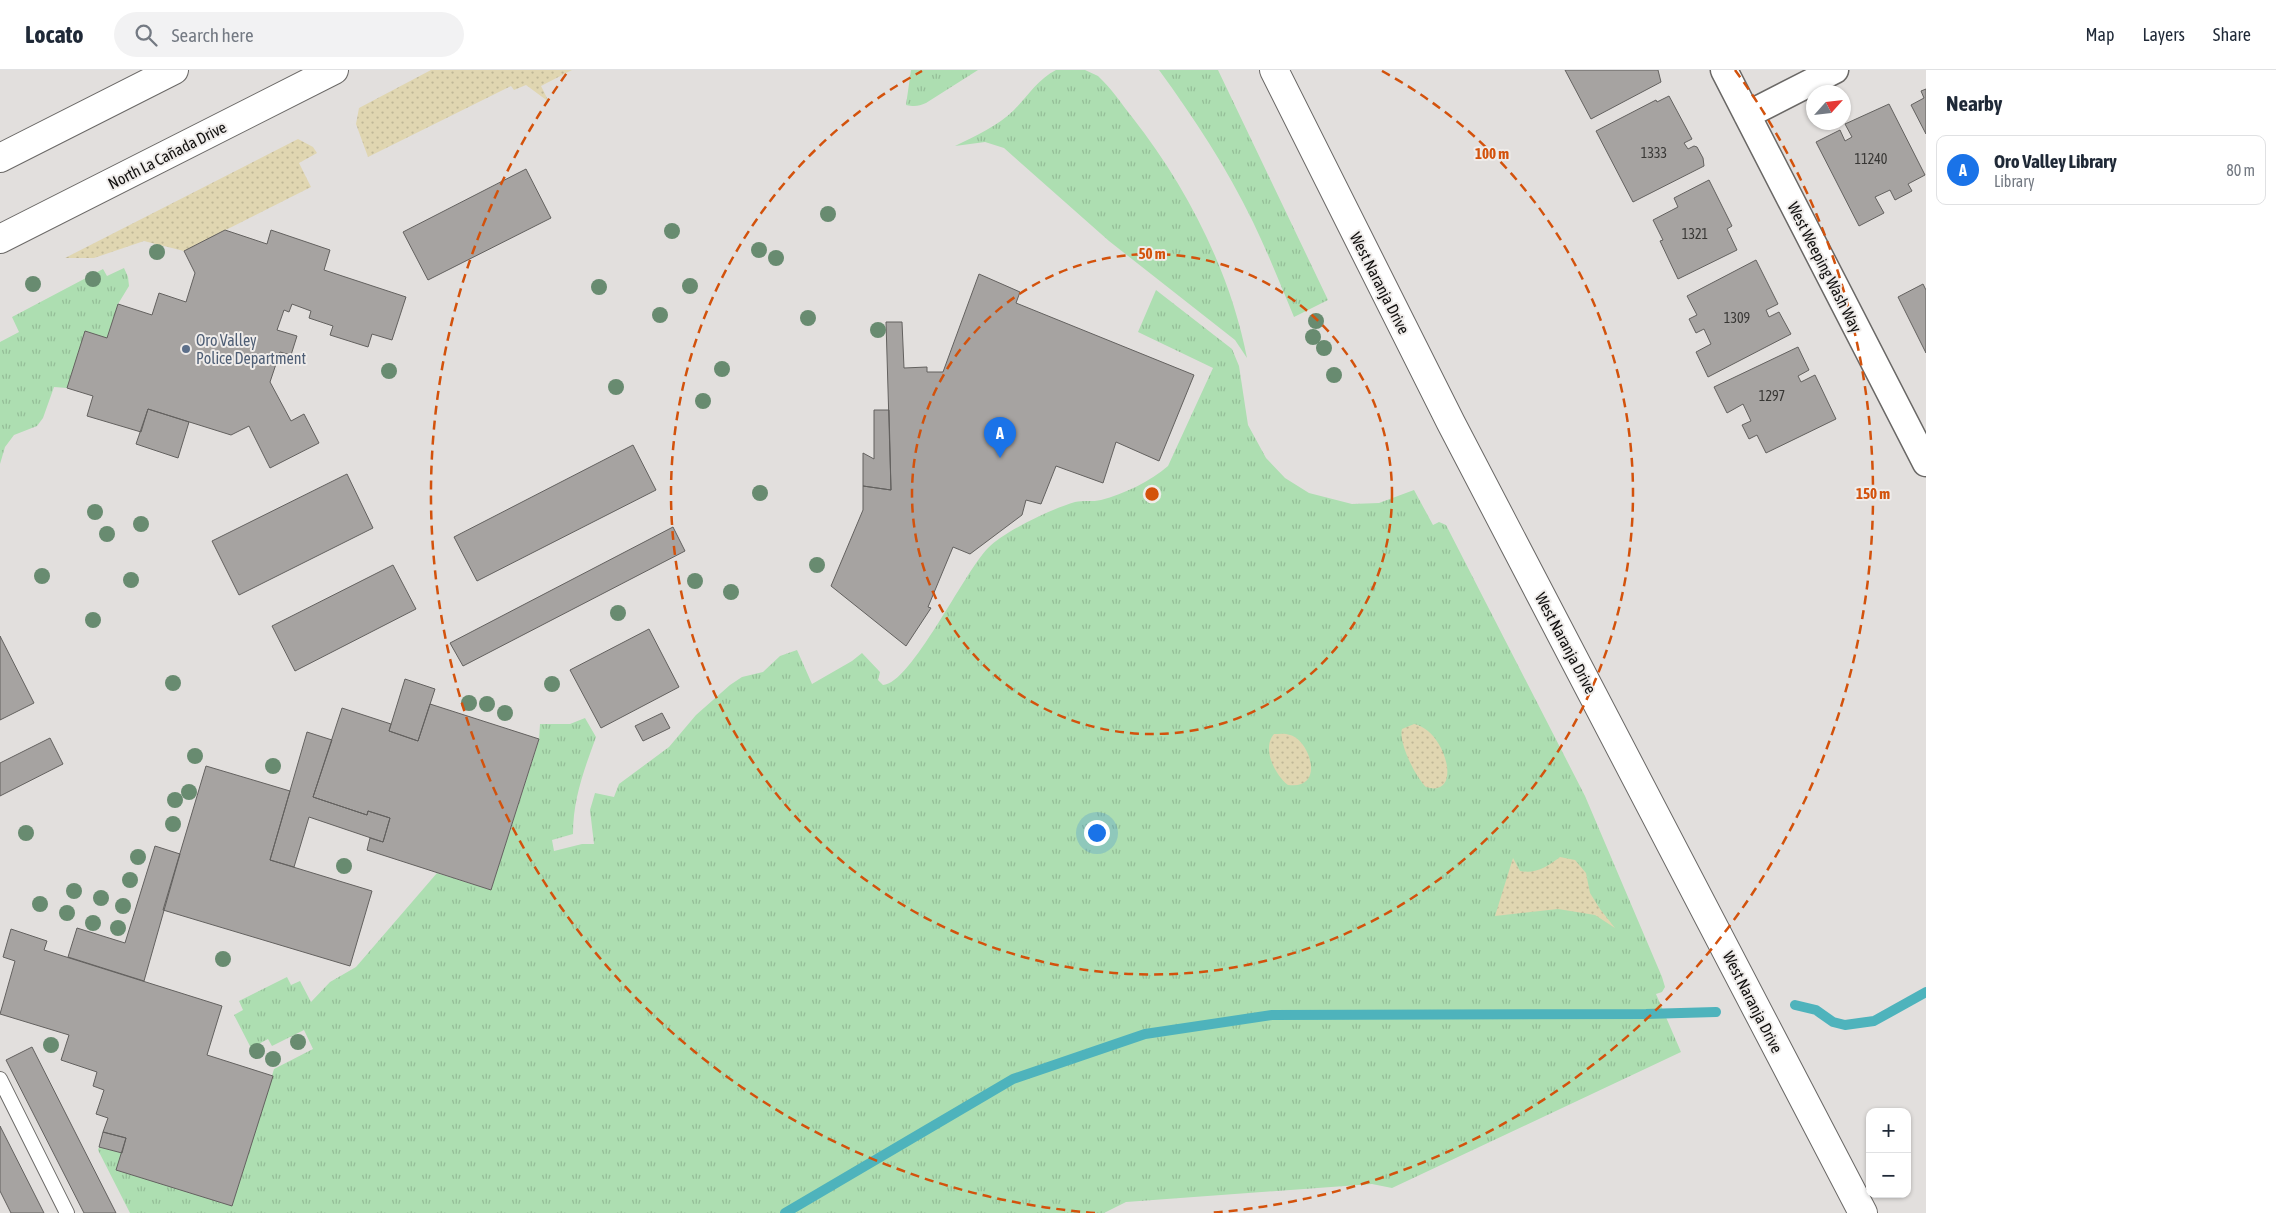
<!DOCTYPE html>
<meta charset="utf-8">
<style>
:root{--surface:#fff;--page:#f2f2f3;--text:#1f2937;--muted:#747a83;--line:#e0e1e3;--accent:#1a73e8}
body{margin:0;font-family:"Asap Condensed",sans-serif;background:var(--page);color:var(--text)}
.controls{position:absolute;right:15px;bottom:15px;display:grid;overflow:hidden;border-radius:10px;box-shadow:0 1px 4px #0004}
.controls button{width:45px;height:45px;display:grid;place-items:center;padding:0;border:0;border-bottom:1px solid var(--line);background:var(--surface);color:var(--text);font:25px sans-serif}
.compass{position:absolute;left:1806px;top:15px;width:45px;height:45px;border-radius:50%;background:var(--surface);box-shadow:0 1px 4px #0004;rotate:63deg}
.you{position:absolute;left:1096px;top:762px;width:18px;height:18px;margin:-12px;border:4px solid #fff;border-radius:50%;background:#1a73e8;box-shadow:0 0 0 8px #1a73e833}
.badge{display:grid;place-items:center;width:32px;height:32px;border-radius:50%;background:var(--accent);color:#fff;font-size:16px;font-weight:700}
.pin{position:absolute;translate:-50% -41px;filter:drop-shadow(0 1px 2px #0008)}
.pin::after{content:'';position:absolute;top:26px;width:18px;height:15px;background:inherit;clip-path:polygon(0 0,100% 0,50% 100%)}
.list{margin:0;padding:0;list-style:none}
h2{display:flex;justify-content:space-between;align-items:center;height:65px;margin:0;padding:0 20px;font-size:21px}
h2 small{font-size:16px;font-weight:400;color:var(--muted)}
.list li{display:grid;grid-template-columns:32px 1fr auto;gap:15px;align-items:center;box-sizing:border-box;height:70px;margin:0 10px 10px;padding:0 10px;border:1px solid var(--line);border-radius:10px}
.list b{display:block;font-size:19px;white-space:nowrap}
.list p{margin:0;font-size:16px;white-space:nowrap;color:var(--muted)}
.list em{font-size:16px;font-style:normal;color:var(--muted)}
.icon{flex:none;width:28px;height:28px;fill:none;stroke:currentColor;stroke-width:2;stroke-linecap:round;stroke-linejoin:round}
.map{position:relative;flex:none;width:1926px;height:1143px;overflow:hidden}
header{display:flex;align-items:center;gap:30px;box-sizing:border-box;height:70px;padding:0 25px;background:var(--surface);border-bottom:1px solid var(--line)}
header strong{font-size:24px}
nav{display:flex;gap:28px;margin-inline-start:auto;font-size:18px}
.search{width:350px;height:45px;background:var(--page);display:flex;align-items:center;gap:12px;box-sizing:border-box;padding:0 18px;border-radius:28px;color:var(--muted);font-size:19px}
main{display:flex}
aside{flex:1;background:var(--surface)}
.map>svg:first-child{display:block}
.grass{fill:url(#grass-tufts)}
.sand{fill:url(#sand-dots)}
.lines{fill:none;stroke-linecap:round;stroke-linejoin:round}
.stream{stroke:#4eb3bc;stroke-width:10}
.building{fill:#a6a3a1;stroke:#63615f}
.lane-casing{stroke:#6a6866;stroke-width:16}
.street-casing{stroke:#6a6866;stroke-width:29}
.secondary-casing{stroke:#6a6866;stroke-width:30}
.primary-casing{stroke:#6a6866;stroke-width:30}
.lane{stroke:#fff;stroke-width:14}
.street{stroke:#fff;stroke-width:26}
.secondary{stroke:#fff;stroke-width:28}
.primary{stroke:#fff;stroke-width:28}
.tree{fill:#688b70}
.ring{fill:none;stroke:#d3520c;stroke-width:2.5;stroke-dasharray:9 6}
.service-dot{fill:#5c6f8a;stroke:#efecea;stroke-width:2}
.labels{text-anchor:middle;stroke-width:4;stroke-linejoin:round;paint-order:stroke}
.number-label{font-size:14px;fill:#373634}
.street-label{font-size:16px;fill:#121110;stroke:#efecea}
.service-label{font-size:16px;fill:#4e5e75;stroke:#efecea;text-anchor:start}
.centre{fill:#d3520c;stroke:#efecea;stroke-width:2.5}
.ring-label{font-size:15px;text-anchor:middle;font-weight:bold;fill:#d3520c;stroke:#efecea;stroke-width:4;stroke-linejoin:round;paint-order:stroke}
</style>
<header>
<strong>Locato</strong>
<div class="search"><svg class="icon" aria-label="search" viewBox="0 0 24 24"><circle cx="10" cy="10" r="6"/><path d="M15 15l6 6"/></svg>Search here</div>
<nav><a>Map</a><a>Layers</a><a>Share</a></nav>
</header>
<main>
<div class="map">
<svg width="1926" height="1143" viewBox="0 0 1926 1143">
<defs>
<pattern id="grass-tufts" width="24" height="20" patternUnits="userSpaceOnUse" patternTransform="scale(1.25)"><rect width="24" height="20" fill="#addeb1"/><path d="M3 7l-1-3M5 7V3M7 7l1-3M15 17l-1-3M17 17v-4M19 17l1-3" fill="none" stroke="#94bd97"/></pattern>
<pattern id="sand-dots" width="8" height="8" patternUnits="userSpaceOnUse" patternTransform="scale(1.25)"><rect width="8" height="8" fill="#e0d6b1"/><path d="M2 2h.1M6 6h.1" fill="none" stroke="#bfb797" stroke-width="1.8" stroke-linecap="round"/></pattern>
</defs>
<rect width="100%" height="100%" fill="#e2dfdd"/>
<path class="grass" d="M911,0h67l-52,33c-7,3 -11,4 -20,2z
M1056,0h29l13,6c13,12 23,27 34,41 55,70 98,154 115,241l-12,-18 -126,-99 -105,-93 -19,-6 -30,4c20,-10 43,-20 59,-36 14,-14 24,-31 42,-40z
M1159,0h59l110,230 -34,17c-13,-31 -26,-64 -41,-95 -26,-54 -59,-104 -94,-152z
M124,198l4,9 1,9 -11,18 -11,34 -22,-6 -18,56 -13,-1 -11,31 -6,8 -23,9 -9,12 -5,17v-122l19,-10 -7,-15 91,-48 4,7z
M1156,220l76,59 7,17 9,59 18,33 19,20 24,15 43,11 27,-1 35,-13 19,35 6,-3 7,3 139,271 77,181 3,10 -3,5 -6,2 25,58 -289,136 -20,-4 -246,18 -22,11h-974l-32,-63 1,-3 23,6 -5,17 115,36 42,-137 39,-20 -9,-19 -32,16 -4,-7 -17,9 -17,-33 9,-5 -4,-9 48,-24 4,8 9,-4 11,21 19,-20 26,-15 81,-94 54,17 48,-150 1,-16h30l15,-6 11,19c-12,33 -23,62 -23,97l-21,6 2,11 28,-7h12l-4,-34 5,-17 19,4 5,-13 50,-37 27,-32 34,-30 12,-8 21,-5 17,-16 17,-6 15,34 40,-23 10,-8 18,19 -2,8 5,5c28,-1 81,-113 105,-137 17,-17 63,-39 87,-46 8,-2 18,0 26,-2 23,-6 50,-19 67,-34l45,-98 -75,-36z"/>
<path class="sand" d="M431,0h141l-31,16 8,16 -23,-17 -12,5 -3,-4 -143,71 -12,-33 3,-16z
M298,69l15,8 4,6 -18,10 12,24 -127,64 -40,-10 -50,17h-29z
M1414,654c32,6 50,75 12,63 -10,-9 -28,-45 -24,-58z
M1274,664c5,0 11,-1 16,1 20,5 36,55 -2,50 -12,-9 -27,-36 -14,-51z
M1560,787l15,3 11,13 4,20 10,16 15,19 -20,-13 -37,-6 -63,7 18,-58 7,13c16,3 27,-4 40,-14z"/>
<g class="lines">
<path class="stream" d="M1795,935l21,5 17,12 12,3 29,-4 52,-29
M785,1143l228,-134 132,-45 127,-19 374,-1 70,-2"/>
</g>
<path class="building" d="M1565,0h93l3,12 -70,37z
M1926,19v45l-15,-29 13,-7 -3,-7z
M1669,26l23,43 -8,4 4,6 6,-3 3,1 6,11 1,8 -71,36 -37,-71 60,-31 1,2z
M1889,34l36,71 -17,9 4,7 -17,9 -5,-10 -15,7 9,16 -25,13 -43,-84 24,-12 5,11 7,-4 -7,-13z
M526,99l25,49 -123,62 -25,-48z
M1709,110l23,46 -5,3 10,21 -59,29 -18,-38 3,-1 -10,-20 25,-13 -4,-9z
M225,160l42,14 4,-14 59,20 -6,20 82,27 -14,43 -20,-6 -4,13 -38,-12 3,-9 -24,-8 2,-7 -19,-7 -3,8 -5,-2 -7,20 20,6 -6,19 -11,-3 -10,30 21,39 13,-7 15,29 -49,25 -21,-42 -18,9 -83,-26 -7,23 -54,-16 6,-20 -26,-8 18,-57 22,7 11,-34 34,11 7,-22 27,9 9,-29 -11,-22z
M1756,190l22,44 -12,6 3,7 10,-5 12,22 -83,43 -12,-25 15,-8 -7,-15 -8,4 -7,-14 8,-4 -10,-19z
M979,204l41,18 -4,11 178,72 -35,86 -43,-19 -13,41 -47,-17 -15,38 -15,-4 -4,15 -52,39 -17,-7 -25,60 3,1 -25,38 -75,-60 32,-76v-24l28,4 -5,-168h16l2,46 23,-1v5h16z
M1923,214l3,6v63l-28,-56z
M1798,277l11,23 -11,6 3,6 14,-7 21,44 -70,34 -9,-18 -8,4 -7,-14 9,-4 -8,-17 -16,9 -13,-26z
M148,339l41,13 -11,36 -42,-14z
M874,340h15l2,80 -28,-4v-33l11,6z
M633,375l23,45 -179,91 -23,-44z
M347,404l26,54 -134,67 -27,-54z
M673,457l12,24 -222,115 -13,-23z
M393,495l23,44 -121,62 -23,-45z
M649,559l30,58 -78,41 -31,-58z
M0,566l34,67 -34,17z
M405,609l30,10 -17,52 -29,-10z
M430,634l109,35 -48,151 -124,-40 3,-12 13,4 7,-24 -22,-7 -1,4 -54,-18 29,-89 49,16 -2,7 29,10z
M662,643l8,15 -27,13 -8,-15z
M307,662l25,8 -19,57 54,18 1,-4 22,7 -7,24 -74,-25 -15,50 -24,-7z
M50,668l13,26 -63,32v-33z
M206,696l84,25 -20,69 102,31 -22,75 -187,-56z
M155,776l25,8 -36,127 -76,-24 9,-29 48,15z
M11,859l36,12 -3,9 178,56 -15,49 66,21 -41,130 -116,-36 10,-32 -23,-6 5,-14 -12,-4 8,-24 -11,-4 4,-14 -36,-12 8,-25 -69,-21 15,-53 -12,-4z
M32,977l84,166h-32l-78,-153z
M0,1056l44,87h-33l-11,-22z
M103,1062l23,6 -4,15 -23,-6z"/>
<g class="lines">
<defs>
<path id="lane" d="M0,1009l67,134"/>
<path id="street" d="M1724,0l202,393
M1747,45l88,-45"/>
<path id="secondary" d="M1274,0l177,353 412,790"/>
<path id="primary" d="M0,88l174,-88
M0,169l334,-169"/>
</defs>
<use href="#lane" class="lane-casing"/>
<use href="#street" class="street-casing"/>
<use href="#secondary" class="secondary-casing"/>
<use href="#primary" class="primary-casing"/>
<use href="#lane" class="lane"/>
<use href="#street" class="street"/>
<use href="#secondary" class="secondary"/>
<use href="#primary" class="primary"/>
</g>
<g class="tree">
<circle cx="828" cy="144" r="8"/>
<circle cx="672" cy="161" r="8"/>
<circle cx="759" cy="180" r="8"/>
<circle cx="157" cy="182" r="8"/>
<circle cx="776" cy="188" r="8"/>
<circle cx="93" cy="209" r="8"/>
<circle cx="33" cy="214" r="8"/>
<circle cx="690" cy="216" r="8"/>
<circle cx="599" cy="217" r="8"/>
<circle cx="660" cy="245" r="8"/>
<circle cx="808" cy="248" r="8"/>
<circle cx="1316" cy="251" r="8"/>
<circle cx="878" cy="260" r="8"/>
<circle cx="1313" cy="267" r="8"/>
<circle cx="1324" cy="278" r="8"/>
<circle cx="722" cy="299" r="8"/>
<circle cx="389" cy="301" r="8"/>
<circle cx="1334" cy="305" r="8"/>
<circle cx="616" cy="317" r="8"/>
<circle cx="703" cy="331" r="8"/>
<circle cx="760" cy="423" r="8"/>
<circle cx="95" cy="442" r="8"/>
<circle cx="141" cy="454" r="8"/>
<circle cx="107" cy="464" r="8"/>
<circle cx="817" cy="495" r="8"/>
<circle cx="42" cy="506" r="8"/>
<circle cx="131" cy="510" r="8"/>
<circle cx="695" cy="511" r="8"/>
<circle cx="731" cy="522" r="8"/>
<circle cx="618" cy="543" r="8"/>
<circle cx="93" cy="550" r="8"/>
<circle cx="173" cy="613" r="8"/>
<circle cx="552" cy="614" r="8"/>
<circle cx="469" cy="633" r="8"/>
<circle cx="487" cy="634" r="8"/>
<circle cx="505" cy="643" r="8"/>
<circle cx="195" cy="686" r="8"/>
<circle cx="273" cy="696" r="8"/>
<circle cx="189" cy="722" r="8"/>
<circle cx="175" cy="730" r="8"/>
<circle cx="173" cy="754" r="8"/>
<circle cx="26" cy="763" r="8"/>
<circle cx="138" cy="787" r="8"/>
<circle cx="344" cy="796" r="8"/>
<circle cx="130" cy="810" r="8"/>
<circle cx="74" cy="821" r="8"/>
<circle cx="101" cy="828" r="8"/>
<circle cx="40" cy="834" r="8"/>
<circle cx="123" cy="836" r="8"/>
<circle cx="67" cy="843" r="8"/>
<circle cx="93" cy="853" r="8"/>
<circle cx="118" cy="858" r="8"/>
<circle cx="223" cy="889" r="8"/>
<circle cx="298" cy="972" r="8"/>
<circle cx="51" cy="975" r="8"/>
<circle cx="257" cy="981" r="8"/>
<circle cx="273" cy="989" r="8"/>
</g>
<g class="ring">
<circle cx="1152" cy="424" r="240"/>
<path d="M1382 1A481 481 0 1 1 922 1"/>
<path d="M1095 1143A721 721 0 0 1 569 0M1735 0A721 721 0 0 1 1209 1143"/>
</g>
<circle class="service-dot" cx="186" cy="279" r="5"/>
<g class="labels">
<g class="number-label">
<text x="1654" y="88">1333</text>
<text x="1871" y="94">11240</text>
<text x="1695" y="169">1321</text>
<text x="1737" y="253">1309</text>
<text x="1772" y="331">1297</text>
</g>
<g class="street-label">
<text transform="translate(167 85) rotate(-27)" y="6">North La Cañada Drive</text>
<text transform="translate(1825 197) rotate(63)" y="6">West Weeping Wash Way</text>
<text transform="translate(1380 213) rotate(63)" y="6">West Naranja Drive</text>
<text transform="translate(1566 573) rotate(62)" y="6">West Naranja Drive</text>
<text transform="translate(1753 932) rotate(63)" y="6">West Naranja Drive</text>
</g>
<g class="service-label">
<text x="196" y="276">Oro Valley<tspan x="196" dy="18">Police Department</tspan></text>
</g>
</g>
<circle cx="1152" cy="424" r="8" class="centre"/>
<g class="ring-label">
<text x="1492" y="89">100 m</text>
<text x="1152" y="189">50 m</text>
<text x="1873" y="429">150 m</text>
</g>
</svg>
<div class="controls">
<button>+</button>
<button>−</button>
</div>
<svg class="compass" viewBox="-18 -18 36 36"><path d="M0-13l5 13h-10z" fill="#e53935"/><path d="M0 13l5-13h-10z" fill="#747a83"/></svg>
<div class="you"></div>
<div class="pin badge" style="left:1000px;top:388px">A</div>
</div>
<aside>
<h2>Nearby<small></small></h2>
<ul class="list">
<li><span class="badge">A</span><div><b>Oro Valley Library</b><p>Library</p></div><em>80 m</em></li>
</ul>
</aside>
</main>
